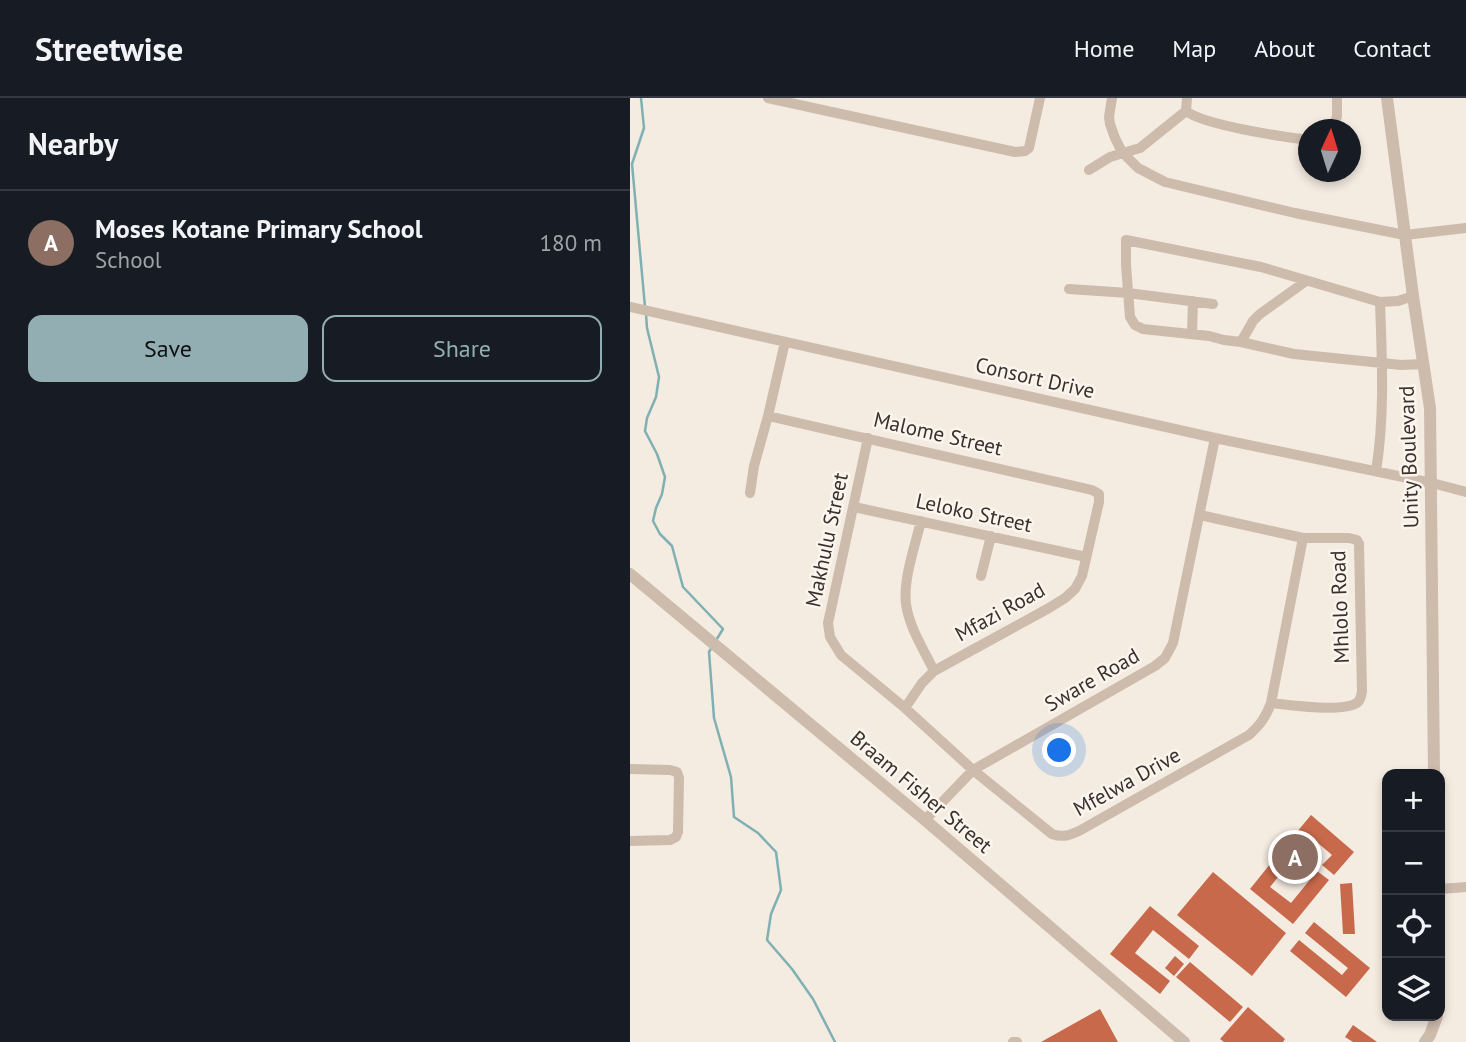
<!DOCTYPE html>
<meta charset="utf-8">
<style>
:root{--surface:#171b24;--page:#242831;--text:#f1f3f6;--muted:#9ea1a6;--line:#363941;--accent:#92aeb2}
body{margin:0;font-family:"PT Sans",sans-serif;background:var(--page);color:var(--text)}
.controls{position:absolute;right:21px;bottom:21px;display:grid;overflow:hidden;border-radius:14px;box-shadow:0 4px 10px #0003}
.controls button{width:63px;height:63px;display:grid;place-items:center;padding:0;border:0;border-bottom:2px solid var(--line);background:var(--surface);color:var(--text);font:35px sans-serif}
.compass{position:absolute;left:668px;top:21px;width:63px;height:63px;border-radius:50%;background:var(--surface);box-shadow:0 4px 10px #0003;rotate:4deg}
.you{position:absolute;left:430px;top:653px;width:24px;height:24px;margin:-18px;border:5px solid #fff;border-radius:50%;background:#1a73e8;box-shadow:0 0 0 10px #1a73e833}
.badge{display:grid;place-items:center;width:46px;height:46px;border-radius:50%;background:var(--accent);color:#fff;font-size:23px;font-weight:700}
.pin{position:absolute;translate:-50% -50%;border:4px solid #fff;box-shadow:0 2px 7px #0006}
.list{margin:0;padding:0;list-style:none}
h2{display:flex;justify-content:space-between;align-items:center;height:91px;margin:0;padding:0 28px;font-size:30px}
h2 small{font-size:23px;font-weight:400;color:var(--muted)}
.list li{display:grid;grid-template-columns:46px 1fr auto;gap:21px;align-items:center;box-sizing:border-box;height:105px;padding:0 28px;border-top:2px solid var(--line)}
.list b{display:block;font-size:26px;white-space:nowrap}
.list p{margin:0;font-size:23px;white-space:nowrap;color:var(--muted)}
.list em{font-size:23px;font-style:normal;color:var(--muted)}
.actions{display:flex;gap:14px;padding:21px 28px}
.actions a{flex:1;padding:16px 0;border:2px solid var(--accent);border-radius:14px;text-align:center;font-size:24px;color:var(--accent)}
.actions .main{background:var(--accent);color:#111}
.icon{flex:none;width:38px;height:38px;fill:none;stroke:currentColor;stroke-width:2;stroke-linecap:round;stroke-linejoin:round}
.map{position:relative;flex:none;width:836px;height:944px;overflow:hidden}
header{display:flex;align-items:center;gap:42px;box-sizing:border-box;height:98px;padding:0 35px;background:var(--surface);border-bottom:2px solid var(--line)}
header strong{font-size:33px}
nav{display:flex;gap:38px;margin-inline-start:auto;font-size:24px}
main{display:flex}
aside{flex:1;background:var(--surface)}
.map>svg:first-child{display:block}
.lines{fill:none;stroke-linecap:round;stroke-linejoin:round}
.stream{stroke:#7fb0b2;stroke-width:2.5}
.building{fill:#c8694b}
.minor{stroke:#cdbbac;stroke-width:10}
.tertiary{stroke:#cdbbac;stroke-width:12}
.labels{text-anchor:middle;stroke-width:5;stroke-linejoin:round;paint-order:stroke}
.street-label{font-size:21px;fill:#3b302b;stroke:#fbf5ee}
</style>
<header>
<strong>Streetwise</strong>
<nav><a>Home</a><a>Map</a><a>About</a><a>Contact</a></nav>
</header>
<main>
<aside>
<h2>Nearby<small></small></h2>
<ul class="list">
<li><span class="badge" style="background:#8d6e63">A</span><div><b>Moses Kotane Primary School</b><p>School</p></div><em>180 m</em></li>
</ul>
<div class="actions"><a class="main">Save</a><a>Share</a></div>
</aside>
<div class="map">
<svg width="836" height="944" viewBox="0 0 836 944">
<rect width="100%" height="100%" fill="#f4ebe1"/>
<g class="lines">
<path class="stream" d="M11,0l3,30 -12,36 13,143
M16,216l1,14 12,49 -3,20 -9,21 -2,13 12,23 8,23 -3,17 -6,14 -3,13 7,13 12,12 11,41 40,42 -8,13
M82,549l-3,5 5,66 17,59 3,40 24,16 18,19 5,38 -10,24 -4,26 25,29 21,30 22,43"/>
</g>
<path class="building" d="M681,717l43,37 -20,23 -12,-10 10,-10 -20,-17 -10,11 -11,-10z
M657,745l11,9 -28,35 21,16 26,-32 12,9 -36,44 -43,-35z
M583,774l73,61 -34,43 -75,-61z
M722,785l3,51h-12l-3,-50z
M520,808l49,40 -10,13 -36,-29 -18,23 35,28 -10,13 -50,-40z
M684,824l56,46 -24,29 -56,-46 9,-11 43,35 6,-7 -43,-35z
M545,858l9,8 -10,12 -9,-8z
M560,864l53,45 -13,15 -54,-45z
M618,909l37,32 -2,3h-59l-4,-3z
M470,911l18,33h-77z
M723,927l24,17h-24l-8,-5z"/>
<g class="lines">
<path class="minor" d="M138,0l247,54 10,-1 4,-3 11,-50
M482,0l-3,19 1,7 5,14 7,14 16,16 27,14 130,31 110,22 61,-7
M556,13c17,14 98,26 122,29
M703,32l4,-14v-18
M459,72l21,-13 30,-9 46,-37 1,-13
M439,191l59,4 85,11
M783,198l-15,5 -18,1 -119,-35 -135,-27v25l4,52 5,8 8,4 66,7 15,4 17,2 53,12 88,9 19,2 23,-1
M0,209l585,131 217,45 34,9
M562,236l1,-33
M611,244l12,-21 7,-7 46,-33
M138,318l324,74 7,4v8l-17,74 -7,13 -10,9 -16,10 -115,63 -12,12 -17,25
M238,340l-38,176 -2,9 2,14 11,18 64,53 68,62 79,64c11,4 18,1 27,-3l170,-96c11,-10 17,-18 22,-32l32,-165
M746,373c9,-55 6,-112 4,-169
M120,395l4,-27 14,-50 17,-74
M224,409l232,50
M570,417l103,23h46l8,2 2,4 3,148c-1,3 -1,7 -4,10 -12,11 -71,3 -87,1
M291,423c-6,25 -18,58 -15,83 3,23 18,46 28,67
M351,478l10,-40
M0,671l40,1 7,2 2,6 -1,54 -2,5 -6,3 -40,1
M295,722l48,-50 182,-104 10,-8 8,-15 42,-205
M810,791l26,-2
M383,944h4"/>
<path class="tertiary" d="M757,0l26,198 17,112 4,366
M0,476l295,246 259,222
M795,944l5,-7 7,-19"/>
</g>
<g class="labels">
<g class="street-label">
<text transform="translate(405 280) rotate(13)" y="7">Consort Drive</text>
<text transform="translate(308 336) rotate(13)" y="7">Malome Street</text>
<text transform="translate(779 359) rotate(-92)" y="7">Unity Boulevard</text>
<text transform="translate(344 415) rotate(12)" y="7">Leloko Street</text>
<text transform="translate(197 442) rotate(-78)" y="7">Makhulu Street</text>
<text transform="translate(710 509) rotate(-92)" y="7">Mhlolo Road</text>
<text transform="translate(370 514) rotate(-29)" y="7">Mfazi Road</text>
<text transform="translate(462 582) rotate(-30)" y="7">Sware Road</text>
<text transform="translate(497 684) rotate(-29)" y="7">Mfelwa Drive</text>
<text transform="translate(291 694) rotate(40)" y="7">Braam Fisher Street</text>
</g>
</g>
</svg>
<div class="controls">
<button>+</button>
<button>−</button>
<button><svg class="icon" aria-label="locate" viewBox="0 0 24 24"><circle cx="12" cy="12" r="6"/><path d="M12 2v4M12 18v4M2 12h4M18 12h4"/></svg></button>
<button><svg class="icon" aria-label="layers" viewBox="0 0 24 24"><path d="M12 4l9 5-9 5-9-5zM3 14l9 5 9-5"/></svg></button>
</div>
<svg class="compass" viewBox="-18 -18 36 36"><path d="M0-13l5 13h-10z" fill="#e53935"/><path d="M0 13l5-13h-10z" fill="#9ea1a6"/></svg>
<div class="you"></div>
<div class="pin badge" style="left:665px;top:759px;background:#8d6e63">A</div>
</div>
</main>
